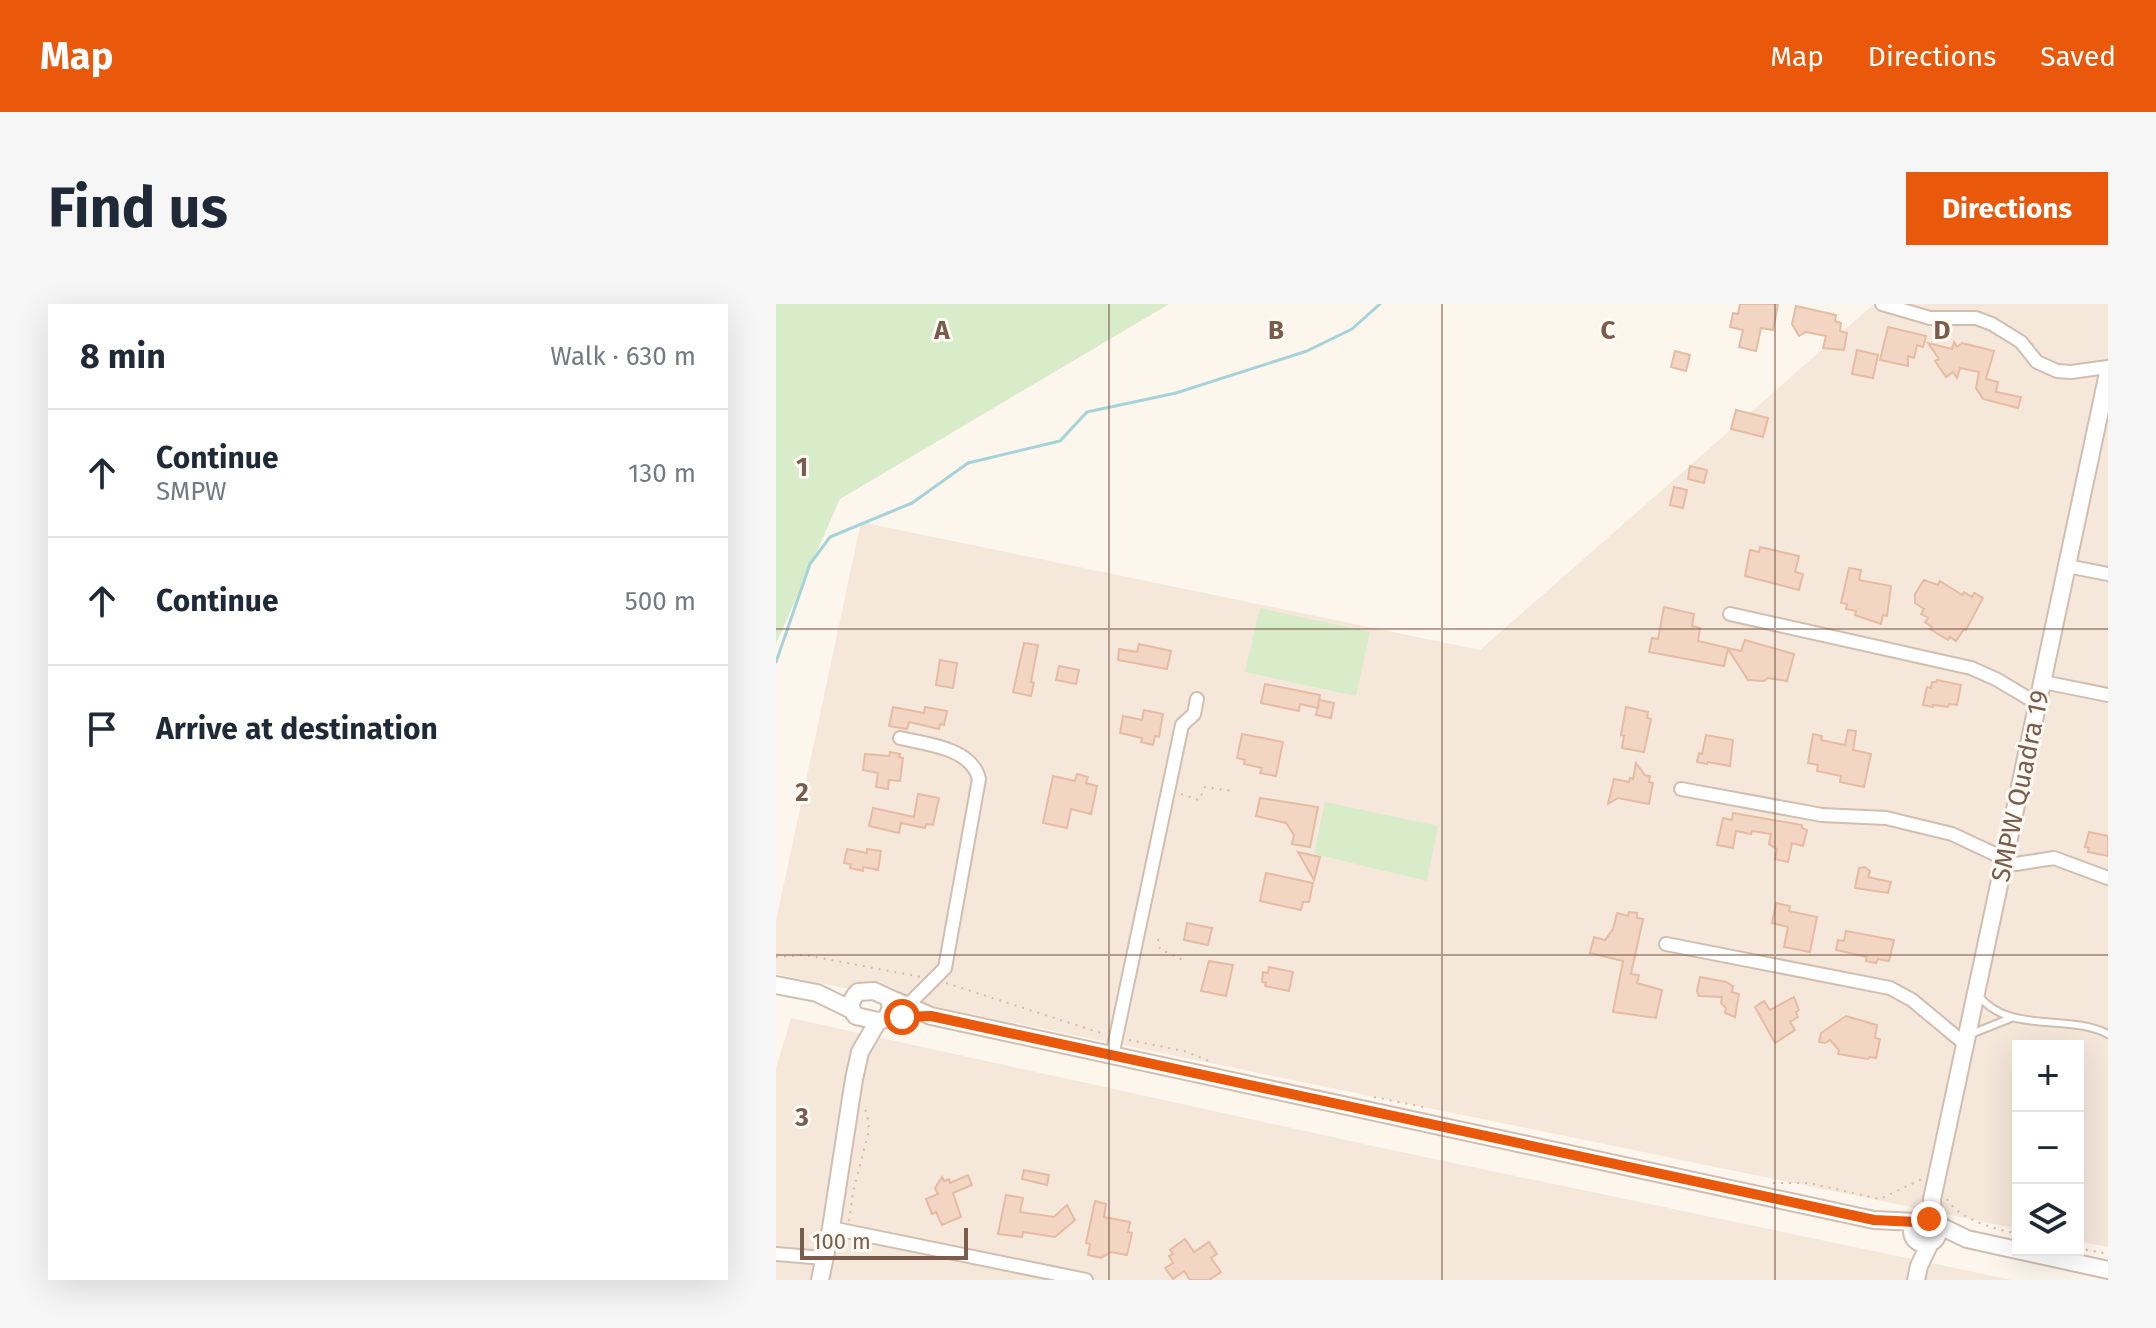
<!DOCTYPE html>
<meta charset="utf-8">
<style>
:root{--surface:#fff;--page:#f6f6f7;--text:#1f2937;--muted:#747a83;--line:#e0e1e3;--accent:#ea580c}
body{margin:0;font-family:"Fira Sans",sans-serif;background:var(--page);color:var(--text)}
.controls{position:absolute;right:24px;bottom:24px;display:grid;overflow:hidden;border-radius:0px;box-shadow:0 8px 32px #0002}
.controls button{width:72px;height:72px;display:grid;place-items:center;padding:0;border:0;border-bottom:2px solid var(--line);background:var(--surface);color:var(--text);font:40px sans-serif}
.scale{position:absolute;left:24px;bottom:20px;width:168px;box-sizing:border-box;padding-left:8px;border:4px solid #7a5c4d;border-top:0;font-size:22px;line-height:28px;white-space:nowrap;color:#7a5c4d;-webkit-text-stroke:6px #fffaf3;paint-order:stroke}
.stop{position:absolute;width:24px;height:24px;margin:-18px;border:6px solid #ea580c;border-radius:50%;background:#fff}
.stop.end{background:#ea580c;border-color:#fff;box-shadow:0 2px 8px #0008}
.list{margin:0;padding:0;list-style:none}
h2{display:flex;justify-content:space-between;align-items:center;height:104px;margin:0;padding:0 32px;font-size:34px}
h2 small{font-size:26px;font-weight:400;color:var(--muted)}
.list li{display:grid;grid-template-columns:52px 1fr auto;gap:24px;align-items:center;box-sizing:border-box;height:128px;padding:0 32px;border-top:2px solid var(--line)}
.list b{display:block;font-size:30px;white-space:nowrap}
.list p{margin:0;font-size:26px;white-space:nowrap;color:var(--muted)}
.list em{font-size:26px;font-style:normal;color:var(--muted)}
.icon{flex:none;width:44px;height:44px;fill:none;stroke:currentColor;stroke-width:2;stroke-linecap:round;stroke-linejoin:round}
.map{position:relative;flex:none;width:1332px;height:976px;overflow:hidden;border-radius:0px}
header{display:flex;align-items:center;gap:48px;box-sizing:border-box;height:112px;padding:0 40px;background:var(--accent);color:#fff}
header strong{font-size:38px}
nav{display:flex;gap:44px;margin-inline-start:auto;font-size:28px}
.intro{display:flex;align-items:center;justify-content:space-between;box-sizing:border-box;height:192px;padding:0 48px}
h1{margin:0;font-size:56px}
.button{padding:20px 36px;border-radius:0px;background:var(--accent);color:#fff;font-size:28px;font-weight:700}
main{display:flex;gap:48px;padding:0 48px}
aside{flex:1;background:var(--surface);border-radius:0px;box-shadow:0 8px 32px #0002}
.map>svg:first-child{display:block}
.residential{fill:#f5e8da}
.green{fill:#d8ecc9}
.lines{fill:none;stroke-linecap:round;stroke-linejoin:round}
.stream{stroke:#a5d3da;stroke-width:3}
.building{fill:#f3d5c3;stroke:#e6bba3;stroke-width:2}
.service-casing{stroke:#d1beb0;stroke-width:10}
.minor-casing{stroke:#d1beb0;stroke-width:16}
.tertiary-casing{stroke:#d1beb0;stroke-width:20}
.path{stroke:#d9b8a5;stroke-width:2;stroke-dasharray:2 6;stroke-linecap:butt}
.service{stroke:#fff;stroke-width:6}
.minor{stroke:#fff;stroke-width:12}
.tertiary{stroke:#fff;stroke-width:16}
.route{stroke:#ea580c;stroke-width:10}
.grid{fill:none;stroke:#7a5c4d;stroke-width:2;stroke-opacity:0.55}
.labels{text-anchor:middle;stroke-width:6;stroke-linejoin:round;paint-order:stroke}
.street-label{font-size:26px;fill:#7a5c4d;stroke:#fffaf3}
.grid-label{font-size:26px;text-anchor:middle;font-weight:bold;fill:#7a5c4d;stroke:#fffaf3;stroke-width:6;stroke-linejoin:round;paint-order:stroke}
</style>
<header>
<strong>Map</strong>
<nav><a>Map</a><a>Directions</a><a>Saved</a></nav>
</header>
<div class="intro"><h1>Find us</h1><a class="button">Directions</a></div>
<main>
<aside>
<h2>8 min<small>Walk · 630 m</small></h2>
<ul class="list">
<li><svg class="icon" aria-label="ahead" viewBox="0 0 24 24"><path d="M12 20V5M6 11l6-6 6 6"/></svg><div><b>Continue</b><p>SMPW</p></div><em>130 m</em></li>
<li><svg class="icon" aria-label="ahead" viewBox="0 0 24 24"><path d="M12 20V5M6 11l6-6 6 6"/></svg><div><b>Continue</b></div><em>500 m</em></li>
<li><svg class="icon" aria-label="arrive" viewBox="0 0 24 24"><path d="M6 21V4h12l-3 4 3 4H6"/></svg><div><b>Arrive at destination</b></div></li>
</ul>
</aside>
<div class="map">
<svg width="1332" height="976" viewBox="0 0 1332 976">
<rect width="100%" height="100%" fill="#fdf6ec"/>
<path class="residential" d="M1098,0h234v943l-30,-6v-195h-60v183l-1242,-255v-53l85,-399 619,128z
M15,714l596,131 625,131h-1236v-212z"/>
<path class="green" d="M0,0h393l-329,195 -64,145z
M484,304l110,24 -14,64 -111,-24z
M549,498l113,24 -11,55 -113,-27z"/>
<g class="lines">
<path class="stream" d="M0,358l34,-98 20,-27 82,-34 56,-40 92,-22 27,-29 89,-19 131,-42 45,-22 28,-25"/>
</g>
<path class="building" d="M964,0h38l-5,26 -12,-2 -5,23 -17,-4 4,-17 -13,-3 3,-14 5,1z
M1020,2l40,9 -1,6 6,2 -1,8 7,2 -3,17 -21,-2 3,-12 -20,-4 -7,4 -7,-12z
M1112,23l38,9 -3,11 -6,-2 -3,13 -6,-2v10l-28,-6z
M1178,38l3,5 5,-4 32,8 -8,28 12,3 -2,10 25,5 -3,11 -35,-9 -7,-11 3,-16 -19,-4 -3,10 -4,-6 -7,5 -11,-16 4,-2 -11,-16 24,6z
M1081,46l21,5 -5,23 -21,-4z
M899,47l15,4 -4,16 -15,-4z
M960,106l32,8 -5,19 -32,-8z
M914,162l17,4 -3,13 -16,-4z
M898,183l13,3 -4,18 -13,-3z
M984,243l39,9 -4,16 8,2 -4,16 -54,-14 5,-26 9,2z
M1073,264l12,2 -2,10 32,6 -4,30 -4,-1 -2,9 -26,-9 1,-4 -10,-2 1,-5 -6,-1z
M1148,276l14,5 2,-4 22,14 2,-3 8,5 2,-4 9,5 -17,32 -2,-1 -8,12 -6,-4 -2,3 -18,-11 2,-2 -7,-5 3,-4 -7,-4 3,-5 -9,-6v-9z
M888,303l30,7 -2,12 8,2 -2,13 43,10 4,-11 49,14 -7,27 -19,-3 -4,3 -16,-1 -20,-31 -4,17 -75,-14 3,-14 6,1z
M248,339l14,2 -7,37 3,1 -3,13 -18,-4z
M363,340l32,7 -4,18 -49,-9 1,-11 18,3z
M164,356l17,3 -4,25 -17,-3z
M283,362l20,4 -3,14 -20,-4z
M1161,376l24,5 -4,20 -8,-1 -1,3 -15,-2v2l-10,-2 4,-18 4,1 1,-6h4z
M489,380l55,11 -1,5 15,3 -3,15 -15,-3 3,-14 -1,7 -18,-4 -1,7 -38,-8z
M117,403l31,6 1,-6 22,4 -3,14 -4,-1 -1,5 -30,-7 -2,7 -18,-3z
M850,403l22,5 -1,6 4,1 -7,33 -22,-4 2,-12 -3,-1z
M368,406l19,4 -4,23 -4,-1 -2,9 -12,-3 1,-4 -22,-5 3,-17 19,4z
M1072,426l8,1 -3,19 18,4 -7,33 -24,-5 1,-6 -24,-5 1,-6 -10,-2 5,-29 9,2 -1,4 24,5z
M466,430l41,8 -7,34 -16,-3 2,-5 -18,-4 1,-4 -8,-2z
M930,431l27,5 -3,26 -22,-4 -1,2 -10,-2 2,-9 3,1z
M114,448l10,2 -1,3 4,1 -3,23 -11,-1 -1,9 -12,-2 2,-14 -15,-3 2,-16 24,2z
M860,459l9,12 5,1 -1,6 4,1 -4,21 -31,-6 -10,6 6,-25 15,3 1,-4 3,1z
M301,470l11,3 -2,6 11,3 -6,28 -20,-5 -4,19 -24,-5 10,-47 22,5z
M142,490l21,4 -6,27 -7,-1 -1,4 -24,-5 -2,10 -30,-7 4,-18 41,9z
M484,494l58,9 -8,40 -18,-3 2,-9 -8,-12 -30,-7z
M957,509l69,12v3l5,2 -4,16 -11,-3 -4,19 -13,-3 2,-10 -8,-5 2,-10 -19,-3 -1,3 -15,-3 -3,17 -16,-3 6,-27 9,2z
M1313,528l19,4v20l-20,-4 1,-4 -4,-1z
M71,545l20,4v-4l14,2 -3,19 -15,-3v4l-13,-3 1,-4 -7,-1z
M522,548l22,5 -6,23z
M1089,563l5,4 -2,6 23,5 -3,11 -33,-5 4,-20z
M490,569l47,10 -4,19h-6l-2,8 -41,-9z
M1000,599l14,3 -1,5 28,6 -7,35 -26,-5 4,-20 -16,-4z
M853,608l8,1v5l6,1 -12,55 8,1 -2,8 25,7 -6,28 -43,-6 10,-51 -33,-8 4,-16 11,3 8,-11 4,-16 11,3z
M411,619l25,5 -4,17 -24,-5z
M1070,627l48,9 -5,21 -11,-2 -2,4 -10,-2 1,-4 -31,-7 2,-10 6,1z
M433,657l24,4 -7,31 -25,-5z
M493,663l24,5 -4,19 -24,-5 1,-3 -4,-1 1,-10 5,1z
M924,673l26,5 7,4 -1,6 7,2 -4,23 -10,-4 1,-5 -5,-5 1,-6 -23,-1 -2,-5z
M1018,693l5,13 -3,2 2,5 -8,5 5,8 -20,13 -20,-36 9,-6 6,9z
M1070,712l31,9 -2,13 5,1 -4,19 -6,-1 -2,2 -30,-5 1,-4 -9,-10 -5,3 -6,-1 2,-9z
M248,866l25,5 -2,10 -25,-6z
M192,871l4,10 -19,8 8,24 -19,8 -6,-13 -4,2 -6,-15 12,-5 -3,-6 7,-11 2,4 5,-2 1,4z
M230,891l17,3 -3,14 34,5 13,-12 8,15 -20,17 -32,-5 -1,5 -24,-3z
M319,897l11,3 -2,13 26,5 -2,10 4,1 -5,22 -16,-3 -10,6 -13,-3 2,-11 -4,-1z
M409,935l9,13 15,-10 8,12 -6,4 10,14 -12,8h-19l-6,-9 -11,8 -8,-11 8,-5 -4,-7 4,-2 -3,-4z"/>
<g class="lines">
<defs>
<path id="service" d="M1202,691c31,40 90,18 130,39
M1195,730l40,-16"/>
<path id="minor" d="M1106,0l48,14h46l16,6 29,18 16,20 20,9 14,1 37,-5
M1291,262l41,8
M954,310l241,54 25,11 42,25
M1267,378l65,13
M124,434c26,6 72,10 79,41l-34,189 -38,38
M905,485l141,26 64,3 66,16 64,30 38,-6 54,20
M890,640l224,44 22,12 53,44
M336,752l70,-331 12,-11 3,-15
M55,924l255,52
M0,950l48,4"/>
<path id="tertiary" d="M0,681l41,8 33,16
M98,687l15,7 2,10 -5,11 -8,2 -22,-5c-8,-10 -6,-15 2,-24z
M113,694l42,18 943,204 43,2
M1136 927a13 13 0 1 1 26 0a13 13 0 1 1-26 0Z
M1158,918l-2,-23 4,-18 172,-808
M1160,920l31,15 141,31
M44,976l11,-52 23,-149 6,-27 18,-31
M1140,976l3,-14 11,-23"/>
</defs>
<use href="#service" class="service-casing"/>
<use href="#minor" class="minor-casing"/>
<use href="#tertiary" class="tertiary-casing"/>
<path class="path" d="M405,490l18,6 6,-13 27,4
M382,635l2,10 25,12
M0,653l29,-2 116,22
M170,679l158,51
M353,736l55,11 28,11
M598,793l49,10
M997,879h36l71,16 44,-21
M1171,895c13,21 48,30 71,35
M73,917l4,-29 15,-58 1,-12 -5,-16
M1302,944l30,6
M63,955l6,-17"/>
<use href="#service" class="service"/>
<use href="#minor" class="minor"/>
<use href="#tertiary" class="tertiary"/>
</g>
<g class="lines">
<path class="route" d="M126,713l29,-1 943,204 43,2 12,-3"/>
</g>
<path class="grid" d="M333,0v976M666,0v976M999,0v976M0,325h1332M0,651h1332"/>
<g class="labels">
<g class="street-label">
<text transform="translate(1244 482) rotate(-78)" y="9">SMPW Quadra 19</text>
</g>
</g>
<g class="grid-label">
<text x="166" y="35">A</text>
<text x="500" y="35">B</text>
<text x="832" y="35">C</text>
<text x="1166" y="35">D</text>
<text x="26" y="172">1</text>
<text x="26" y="497">2</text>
<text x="26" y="822">3</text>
</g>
</svg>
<div class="controls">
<button>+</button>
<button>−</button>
<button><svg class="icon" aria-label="layers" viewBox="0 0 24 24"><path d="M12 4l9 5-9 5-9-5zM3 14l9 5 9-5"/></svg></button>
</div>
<div class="scale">100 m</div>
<div class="stop" style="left:126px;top:713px"></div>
<div class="stop end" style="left:1153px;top:915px"></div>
</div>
</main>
